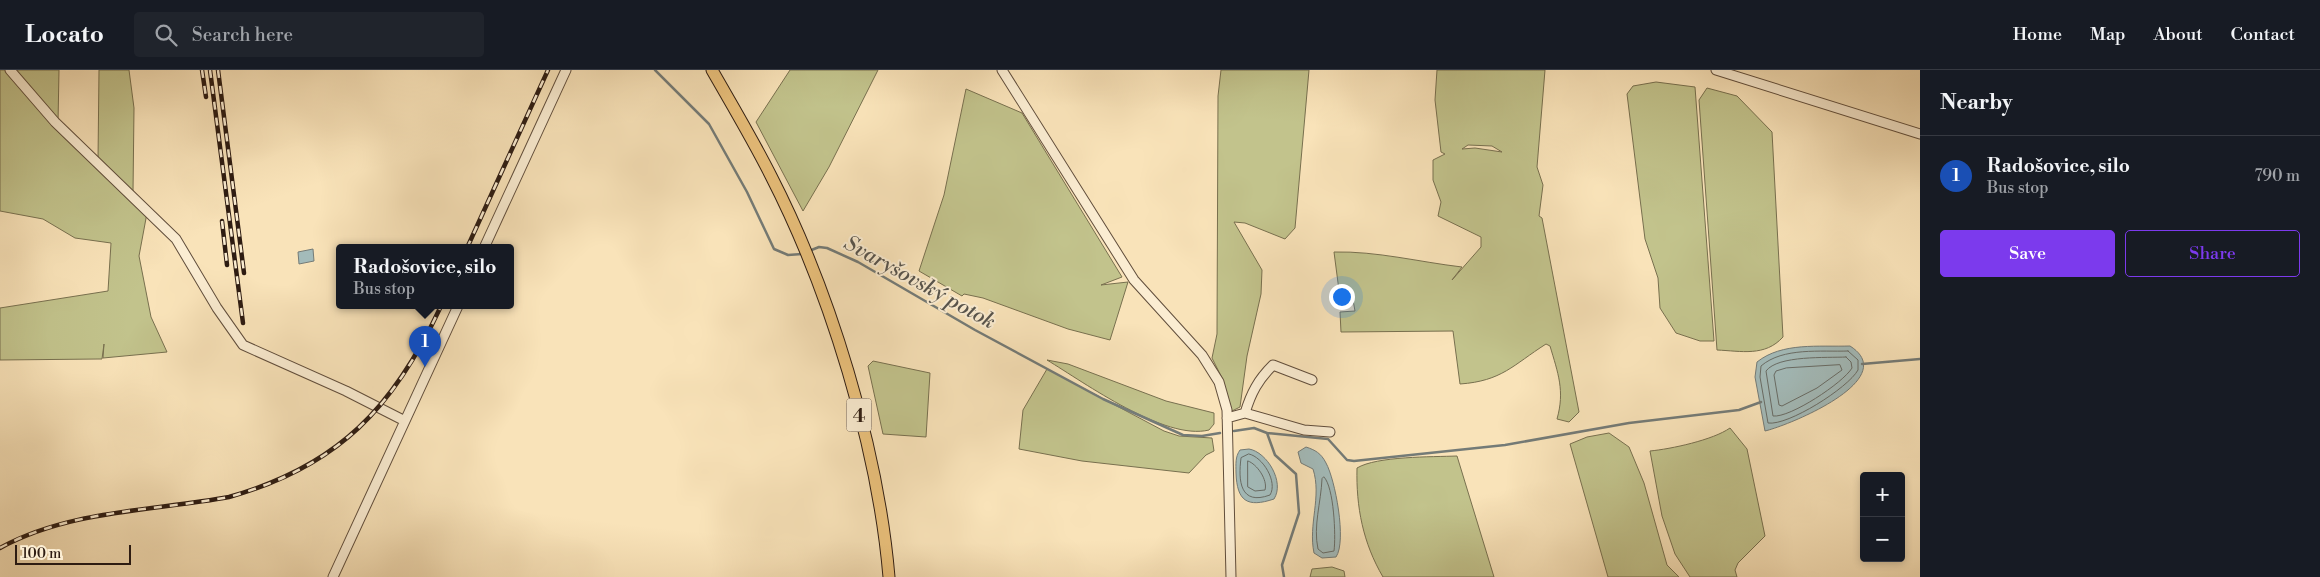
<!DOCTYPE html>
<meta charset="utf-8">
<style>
:root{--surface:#171b24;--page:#20242c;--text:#f1f3f6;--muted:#9ea1a6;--line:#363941;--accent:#7c3aed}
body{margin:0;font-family:"Libre Bodoni",serif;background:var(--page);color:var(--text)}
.controls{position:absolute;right:15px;bottom:15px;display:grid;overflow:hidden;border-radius:5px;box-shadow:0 2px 8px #0003}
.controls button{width:45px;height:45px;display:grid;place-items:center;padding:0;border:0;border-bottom:1px solid var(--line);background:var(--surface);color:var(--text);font:25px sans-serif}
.scale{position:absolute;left:15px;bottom:12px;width:116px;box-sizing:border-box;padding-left:5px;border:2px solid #2e1c12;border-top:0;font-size:14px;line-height:18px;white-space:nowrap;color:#2e1c12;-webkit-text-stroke:4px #fbedd2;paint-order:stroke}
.you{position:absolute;left:1341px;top:226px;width:18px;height:18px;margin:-12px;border:4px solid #fff;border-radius:50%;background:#1a73e8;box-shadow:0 0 0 8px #1a73e833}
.badge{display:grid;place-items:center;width:32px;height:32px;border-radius:50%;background:var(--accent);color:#fff;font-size:16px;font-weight:700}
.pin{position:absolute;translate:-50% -41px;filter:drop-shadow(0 1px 2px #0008)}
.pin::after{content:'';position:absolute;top:26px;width:18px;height:15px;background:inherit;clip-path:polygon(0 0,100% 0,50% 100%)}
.popup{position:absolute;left:336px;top:174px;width:178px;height:65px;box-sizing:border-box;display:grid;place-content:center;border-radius:5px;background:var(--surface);filter:drop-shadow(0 1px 4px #0005);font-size:16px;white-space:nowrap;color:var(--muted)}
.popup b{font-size:19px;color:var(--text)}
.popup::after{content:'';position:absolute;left:50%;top:100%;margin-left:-10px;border:10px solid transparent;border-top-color:var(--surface)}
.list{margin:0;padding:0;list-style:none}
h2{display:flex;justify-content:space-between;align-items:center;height:65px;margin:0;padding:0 20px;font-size:21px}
h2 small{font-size:16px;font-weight:400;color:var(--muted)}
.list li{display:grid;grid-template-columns:32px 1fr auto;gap:15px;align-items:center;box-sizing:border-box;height:80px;padding:0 20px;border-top:1px solid var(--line)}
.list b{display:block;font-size:19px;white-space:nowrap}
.list p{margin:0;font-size:16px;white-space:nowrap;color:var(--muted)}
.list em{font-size:16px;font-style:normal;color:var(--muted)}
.actions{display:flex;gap:10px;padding:15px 20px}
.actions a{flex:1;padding:11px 0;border:1px solid var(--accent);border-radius:5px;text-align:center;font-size:18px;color:var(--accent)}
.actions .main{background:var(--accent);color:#fff}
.icon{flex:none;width:28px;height:28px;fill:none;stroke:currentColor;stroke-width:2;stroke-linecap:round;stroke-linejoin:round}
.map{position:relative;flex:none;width:1920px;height:507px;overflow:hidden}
header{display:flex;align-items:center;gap:30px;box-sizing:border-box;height:70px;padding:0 25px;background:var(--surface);border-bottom:1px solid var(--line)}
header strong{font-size:24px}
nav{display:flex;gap:28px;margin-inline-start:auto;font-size:18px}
.search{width:350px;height:45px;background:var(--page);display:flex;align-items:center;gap:12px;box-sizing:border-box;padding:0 18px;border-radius:5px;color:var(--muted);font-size:19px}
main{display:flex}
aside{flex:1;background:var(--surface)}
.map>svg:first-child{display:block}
.green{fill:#c2c38c;stroke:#78704f;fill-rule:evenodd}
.water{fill:#a3bbba;stroke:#747b77}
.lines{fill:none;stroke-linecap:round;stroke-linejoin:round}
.shore{stroke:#686c66;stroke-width:1}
.stream{stroke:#747b77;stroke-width:2.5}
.minor-casing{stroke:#614e3c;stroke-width:11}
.major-casing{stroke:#2e1c12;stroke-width:13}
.minor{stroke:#fbedd2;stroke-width:9}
.major{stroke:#ecc27c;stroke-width:11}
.rail-casing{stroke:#2e1c12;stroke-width:4.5}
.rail{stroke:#fbedd2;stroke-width:2.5;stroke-dasharray:8;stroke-linecap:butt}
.labels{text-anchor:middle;stroke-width:4;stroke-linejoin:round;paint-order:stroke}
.shield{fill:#fbedd2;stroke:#6c5b4c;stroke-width:1}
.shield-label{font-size:19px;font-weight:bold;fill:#2e1c12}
.water-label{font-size:21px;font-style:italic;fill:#57544d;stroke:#fbedd2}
</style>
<header>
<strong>Locato</strong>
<div class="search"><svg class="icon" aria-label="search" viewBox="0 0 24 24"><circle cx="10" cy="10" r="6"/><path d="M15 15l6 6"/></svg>Search here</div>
<nav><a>Home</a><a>Map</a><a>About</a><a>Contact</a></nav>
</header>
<main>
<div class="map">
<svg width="1920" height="507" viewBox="0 0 1920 507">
<rect width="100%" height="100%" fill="#f9e3b9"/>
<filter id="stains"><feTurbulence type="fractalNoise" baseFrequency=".004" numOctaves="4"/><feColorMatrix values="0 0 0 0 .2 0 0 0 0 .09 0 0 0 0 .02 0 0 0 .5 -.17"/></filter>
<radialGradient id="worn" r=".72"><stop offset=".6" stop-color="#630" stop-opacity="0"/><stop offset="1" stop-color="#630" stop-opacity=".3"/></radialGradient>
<path class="green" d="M0,0h11l136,143 -8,43 12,61 16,35 -64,6 1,-14 -2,15h-3l-99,1v-52l108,-17 3,-48 -36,-5 -32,-19 -43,-8z
M15,0h44l-1,53z
M99,0h30l5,38 -1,84 -35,-32z
M790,0h88l-49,97 -26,44 -47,-89z
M1221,0h88l-14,158 -10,11 -40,-16 -11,-1 28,48 -1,24 -14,62 -7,51 -8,4 -10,-33 -10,-20 5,-24 1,-238z
M1437,0h108l-8,97 6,18 -4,31 3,2 37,194 -10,10 -12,-3c8,-28 1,-46 -7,-73l-4,-2c-33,21 -44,37 -86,40l-7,-53 -112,1 -1,-20 15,-1 -2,-11 -13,-2 -6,-46c43,-1 85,10 128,15l-10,13 29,-33v-10l-43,-21 3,-14 -8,-22v-20l12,-6 -4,-2 -6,-52zM1468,75l24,1 10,6 -27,-4 -13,1z
M1656,12l39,5 19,254h-14l-24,-8 -16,-25 -2,-30 -13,-39 -18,-145 6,-8z
M1707,18l30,8 35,36 11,205c-18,20 -42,14 -66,13l-18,-250z
M966,19l56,24 100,164 -21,8 27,-3 -18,58 -42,-11 -85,-31 -19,-4 -2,2 -43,-25 25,-76z
M1047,290l21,4 98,37 48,12v11l-5,6c-44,11 -124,-47 -162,-70z
M873,291l57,12 -4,64 -43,-3 -15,-68z
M1047,299l117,62 15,5 33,2 2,13 -8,4 -17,18 -107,-12 -63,-12 4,-39z
M1730,358l17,21 18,87 -27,27 -3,7 2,7h-47l-15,-23 -13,-38 -12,-65c21,-2 63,-11 80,-23z
M1609,363l20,14 15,36 23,82 12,12h-71l-38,-133 17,-7z
M1457,386l37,121h-111c-20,-34 -27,-70 -26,-109 20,-12 75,-11 100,-12z
M1332,497l12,4 1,6h-35l2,-8z"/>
<path class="water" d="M313,179l1,12 -15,3 -1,-12z
M1850,276c52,33 -60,79 -85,85l-10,-54 2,-15c25,-20 62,-15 93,-16z
M1306,377c9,3 15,6 20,16 9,16 21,78 10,94l-14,1 -8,-5c-6,-29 8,-56 -1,-84l-12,-6 -3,-11z
M1249,379c18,3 36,33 25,50 -27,9 -37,2 -38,-26 0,-9 -1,-16 4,-23z"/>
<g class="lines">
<path class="shore" d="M1848,281l10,9v10c-10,18 -70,56 -90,53l-8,-46 1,-11c22,-19 60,-14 87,-15z
M1846,287l5,5 1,6c-9,15 -62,50 -79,48l-7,-45c12,-16 61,-13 80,-14z
M1840,295l2,5 -25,18 -35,18 -3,-1 -5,-30 2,-4 10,-3z
M1249,384c14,3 29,28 21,41 -30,11 -32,-14 -29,-37z
M1248,391c9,3 20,19 17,29l-10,1 -7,-4z
M1324,407c10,10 12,59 10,74l-11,2 -5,-4c-5,-23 3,-46 4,-70z"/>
<path class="stream" d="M655,0l54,54 38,68 27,57 14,6 14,-1
M809,181l10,-4 8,1 31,14 117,68 128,69 80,36 19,1 18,-3
M1862,294l58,-5
M1234,361l20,-3 13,5 8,22 21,19 3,39 -17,52 2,12
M1267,363l61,6 19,21 7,1 151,-16 124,-22 110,-13 22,-8"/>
<defs>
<path id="minor" d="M10,0l45,52 121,117 41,69 26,37 103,46 59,30
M1002,0l132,210 68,75 17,27 8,28 4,167
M1716,0l204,64
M484,178l82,-178
M1245,343c6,-20 13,-33 28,-48l39,15
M1227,348l18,-5 59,17 26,2
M333,507l125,-271"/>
<path id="major" d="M712,0c20,35 41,70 59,106 59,115 107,272 118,401"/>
</defs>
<use href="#minor" class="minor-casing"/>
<use href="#major" class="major-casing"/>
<use href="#minor" class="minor"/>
<use href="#major" class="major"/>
<defs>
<path id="rail" d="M202,0l4,27
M210,0l33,253
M218,0l26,203
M222,151l5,44
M467,178l81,-178
M0,478c69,-38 153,-37 229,-51 110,-31 165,-90 212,-191"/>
</defs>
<use href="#rail" class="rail-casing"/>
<use href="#rail" class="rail"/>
</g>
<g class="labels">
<rect class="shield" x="846.5" y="328.5" width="25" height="33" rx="4"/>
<g class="shield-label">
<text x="859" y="352">4</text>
</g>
<g class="water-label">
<text transform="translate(920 212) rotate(29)" y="7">Svaryšovský potok</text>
</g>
</g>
<rect width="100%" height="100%" filter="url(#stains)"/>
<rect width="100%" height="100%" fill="url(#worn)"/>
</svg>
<div class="controls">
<button>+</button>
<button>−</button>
</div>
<div class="scale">100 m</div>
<div class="you"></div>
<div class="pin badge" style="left:425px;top:297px;background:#1a4fb4">1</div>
<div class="popup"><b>Radošovice, silo</b>Bus stop</div>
</div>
<aside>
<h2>Nearby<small></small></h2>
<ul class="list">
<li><span class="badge" style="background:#1a4fb4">1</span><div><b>Radošovice, silo</b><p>Bus stop</p></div><em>790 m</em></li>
</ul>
<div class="actions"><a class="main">Save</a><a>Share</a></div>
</aside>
</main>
